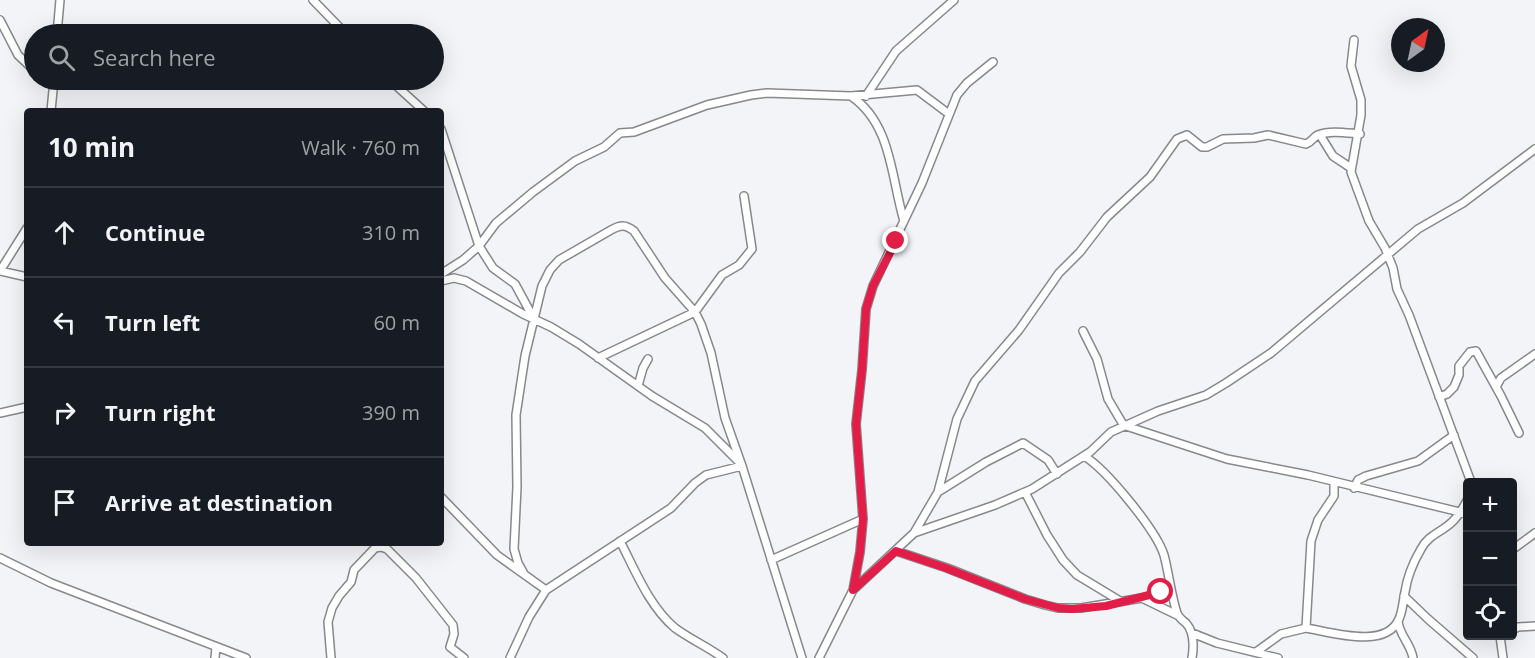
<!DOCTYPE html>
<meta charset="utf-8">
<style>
:root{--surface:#171b24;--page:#242831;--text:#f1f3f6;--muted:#9ea1a6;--line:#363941}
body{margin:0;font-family:"Open Sans",sans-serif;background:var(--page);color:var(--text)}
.controls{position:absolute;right:18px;bottom:18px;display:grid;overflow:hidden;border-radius:6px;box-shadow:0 6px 24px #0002}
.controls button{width:54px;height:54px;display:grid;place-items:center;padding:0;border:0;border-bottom:2px solid var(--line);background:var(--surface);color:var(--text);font:30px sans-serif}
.compass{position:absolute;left:1391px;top:18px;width:54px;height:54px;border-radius:50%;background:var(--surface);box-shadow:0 6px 24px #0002;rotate:33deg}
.stop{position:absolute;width:18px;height:18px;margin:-14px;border:4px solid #e11d48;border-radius:50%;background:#fff}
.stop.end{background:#e11d48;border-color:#fff;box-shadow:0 2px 6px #0008}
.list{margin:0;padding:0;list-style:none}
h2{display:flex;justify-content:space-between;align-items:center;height:78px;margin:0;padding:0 24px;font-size:26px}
h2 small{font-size:20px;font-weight:400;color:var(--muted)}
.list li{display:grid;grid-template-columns:39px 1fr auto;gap:18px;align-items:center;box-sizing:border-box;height:90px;padding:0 24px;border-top:2px solid var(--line)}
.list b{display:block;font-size:22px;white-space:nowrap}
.list em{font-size:20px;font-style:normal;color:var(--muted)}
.icon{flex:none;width:33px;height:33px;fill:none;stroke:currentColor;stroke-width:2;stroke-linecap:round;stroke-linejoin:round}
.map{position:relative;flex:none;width:1535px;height:658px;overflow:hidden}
.search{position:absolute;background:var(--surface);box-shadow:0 6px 24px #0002;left:24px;top:24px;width:420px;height:66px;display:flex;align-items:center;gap:15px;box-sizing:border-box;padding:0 21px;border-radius:33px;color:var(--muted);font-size:22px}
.panel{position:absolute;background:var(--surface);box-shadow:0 6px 24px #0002;left:24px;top:108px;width:420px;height:438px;border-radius:6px}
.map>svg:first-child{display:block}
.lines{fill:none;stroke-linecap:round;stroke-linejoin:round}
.minor-casing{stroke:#87888b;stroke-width:10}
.minor{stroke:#fff;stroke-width:7}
.route{stroke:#e11d48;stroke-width:8}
</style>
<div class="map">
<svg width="1535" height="658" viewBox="0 0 1535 658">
<rect width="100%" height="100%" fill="#f3f4f8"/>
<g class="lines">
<defs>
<path id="minor" d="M313,0l33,34
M0,20l18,35 16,15
M57,34l3,-34
M1354,40l-3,26 10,34v15l-10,57 18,49 16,27 8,20 4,21 12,26 62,167
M390,80l34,31
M851,96c41,28 40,82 53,125
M866,96l30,-45 58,-51
M51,111l3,-31
M441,129l38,117 -16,14 -22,14
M1320,135l13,21 18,12
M27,228l-27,43 27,6
M441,281l13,-3 12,3 57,33 28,13 28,17 73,52 53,32 36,36
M534,319l-19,-35 -22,-16 -14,-22 17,-23 37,-31 42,-31 29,-14 16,-14 14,-1 73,-27 44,-10 16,-2 84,3 66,-6 32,24
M1083,331l14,28 11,40 16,27
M598,358l97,-46 27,-37 17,-10 13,-16 -8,-53
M638,386l5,-18 5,-9
M1496,387l5,-9 34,-24
M1439,397l8,-3 7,-7 5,-12v-9l11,-14 6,-1 25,45 18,37
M0,413l27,-6
M1126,426l101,33 81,16 160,39
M1084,456c22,13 72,74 80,99 5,19 7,40 13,58 2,5 5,7 9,10 8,9 8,23 6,35
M1354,488l4,-8 8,-4 52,-15 36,-26
M938,492l48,-30 37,-19 25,17 9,14
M1025,492l22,43 16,25 14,15 43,26
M441,497l56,58 49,35
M914,533l81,-28 37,-16 58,-37 21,-20 47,-21 48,-16 20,-12 45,-30 147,-124 45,-26 72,-54
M620,541c15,29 29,65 55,87 15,11 33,19 48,30
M1512,550l23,-17
M896,551l51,17 78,31 20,6 13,3h23l61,-10 35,17
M0,558l51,25 195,75
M771,560l92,-41
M524,574l-6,-11 -4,-14 3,-62 -1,-72 9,-59 17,-70 8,-16 9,-10 52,-30c9,-5 14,-6 23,1l31,47 30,34 6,12 10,29 14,65 17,48 60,192
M853,590l7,-38 3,-33 -7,-95 6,-54 4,-61 7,-23 49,-103 35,-88 10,-12 26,-21
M1404,596l24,23 45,39
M1142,598l29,-8
M1398,621c1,14 13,23 15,37
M1306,628c25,4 80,22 93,-9 4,-9 4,-19 6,-27 2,-14 9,-31 16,-43 7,-14 21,-17 31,-27 7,-6 11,-15 16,-23
M1512,630l6,-3 17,-1
M1192,633l25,10 61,15
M1500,636l3,22
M1256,652l25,-18 25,-6 5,-87 7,-21 16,-24v-14
M215,658l1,-11
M331,658l-3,-36 4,-14 7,-12 12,-14 3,-12 21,-22 6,-1 6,2 29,29 37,47 1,9 -4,13 14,11
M510,658l19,-41 17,-27 125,-82 24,-25 11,-8 36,-9
M819,658l34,-68 61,-57 24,-41 19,-73 18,-38 44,-51 40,-57 21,-21 27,-35 43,-40 27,-38 10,-4 15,12h5l16,-8 31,-1 14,-3 38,9c6,-2 7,-7 12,-9 12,-5 29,-2 42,-1"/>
</defs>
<use href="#minor" class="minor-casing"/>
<use href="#minor" class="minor"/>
</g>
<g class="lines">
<path class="route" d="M896,241l-23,45 -7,23 -4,61 -6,54 7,95 -3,33 -7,38 43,-39 50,17 79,31 33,9 14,1 34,-3 55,-14"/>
</g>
</svg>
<div class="controls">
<button>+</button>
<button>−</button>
<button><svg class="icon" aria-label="locate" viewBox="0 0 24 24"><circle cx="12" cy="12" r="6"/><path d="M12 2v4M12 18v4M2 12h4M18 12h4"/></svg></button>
</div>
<svg class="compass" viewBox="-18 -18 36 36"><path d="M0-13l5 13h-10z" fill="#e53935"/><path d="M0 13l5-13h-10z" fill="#9ea1a6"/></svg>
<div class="stop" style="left:1161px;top:592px"></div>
<div class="stop end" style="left:896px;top:241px"></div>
<div class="search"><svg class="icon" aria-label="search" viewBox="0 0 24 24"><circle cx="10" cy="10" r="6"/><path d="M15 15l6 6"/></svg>Search here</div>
<section class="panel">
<h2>10 min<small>Walk · 760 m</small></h2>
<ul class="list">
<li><svg class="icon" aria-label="ahead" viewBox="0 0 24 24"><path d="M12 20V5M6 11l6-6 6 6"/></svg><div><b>Continue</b></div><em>310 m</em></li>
<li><svg class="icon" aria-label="left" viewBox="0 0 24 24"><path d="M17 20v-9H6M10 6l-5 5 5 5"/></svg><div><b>Turn left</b></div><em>60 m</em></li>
<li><svg class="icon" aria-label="right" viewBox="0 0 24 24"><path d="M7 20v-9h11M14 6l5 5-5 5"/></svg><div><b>Turn right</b></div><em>390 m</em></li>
<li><svg class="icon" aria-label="arrive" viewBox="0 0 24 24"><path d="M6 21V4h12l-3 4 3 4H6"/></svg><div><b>Arrive at destination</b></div></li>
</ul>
</section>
</div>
